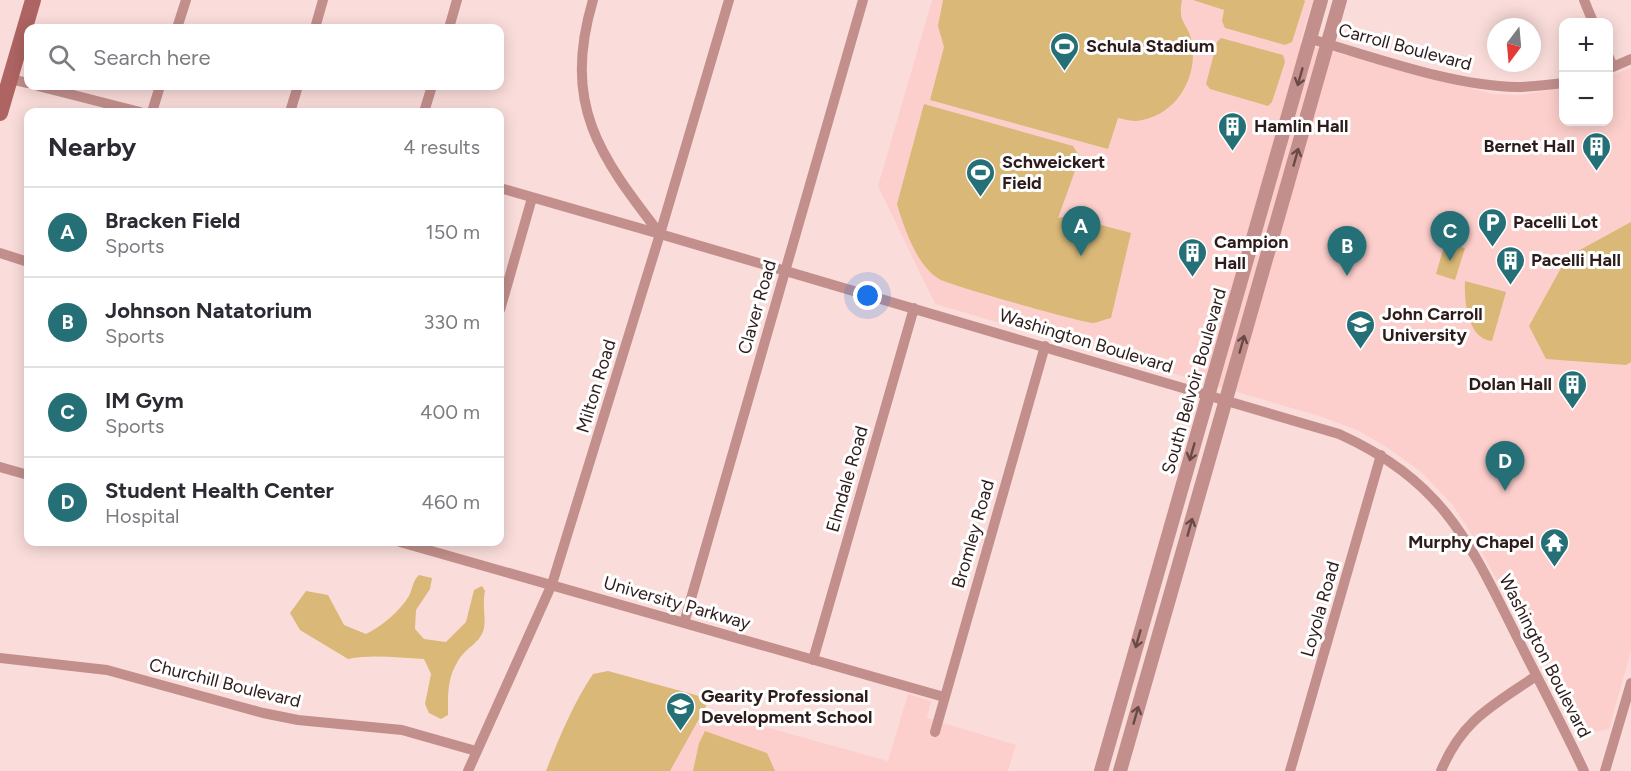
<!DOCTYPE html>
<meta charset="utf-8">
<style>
:root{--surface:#fff;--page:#f7f7f7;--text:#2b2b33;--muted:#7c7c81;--line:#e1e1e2;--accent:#257076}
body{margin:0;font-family:Figtree,sans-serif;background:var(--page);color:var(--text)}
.controls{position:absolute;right:18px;top:18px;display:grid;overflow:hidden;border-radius:12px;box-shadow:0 3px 15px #0003}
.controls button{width:54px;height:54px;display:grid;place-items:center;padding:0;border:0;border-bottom:2px solid var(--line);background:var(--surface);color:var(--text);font:30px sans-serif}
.compass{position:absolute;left:1487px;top:18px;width:54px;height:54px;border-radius:50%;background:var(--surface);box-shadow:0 3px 15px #0003;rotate:196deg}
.you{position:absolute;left:868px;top:296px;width:21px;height:21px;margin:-15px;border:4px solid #fff;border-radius:50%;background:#1a73e8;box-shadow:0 0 0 9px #1a73e833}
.badge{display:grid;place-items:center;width:39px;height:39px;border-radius:50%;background:var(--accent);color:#fff;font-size:20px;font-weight:700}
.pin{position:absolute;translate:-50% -50px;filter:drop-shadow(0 2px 3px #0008)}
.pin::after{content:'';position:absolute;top:32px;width:21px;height:18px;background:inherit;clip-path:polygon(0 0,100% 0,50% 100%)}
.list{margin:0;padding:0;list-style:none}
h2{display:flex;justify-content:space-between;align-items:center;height:78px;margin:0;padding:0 24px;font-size:26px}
h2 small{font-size:20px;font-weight:400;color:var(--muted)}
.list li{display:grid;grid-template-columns:39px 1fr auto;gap:18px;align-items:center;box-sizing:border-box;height:90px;padding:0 24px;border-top:2px solid var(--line)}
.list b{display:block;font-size:22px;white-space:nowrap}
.list p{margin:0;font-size:20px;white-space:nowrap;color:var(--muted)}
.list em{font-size:20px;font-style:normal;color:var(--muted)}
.icon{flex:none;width:33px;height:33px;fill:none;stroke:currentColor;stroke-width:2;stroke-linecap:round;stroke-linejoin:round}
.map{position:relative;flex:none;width:1631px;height:771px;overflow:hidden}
.search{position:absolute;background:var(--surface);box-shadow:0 3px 15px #0003;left:24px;top:24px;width:480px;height:66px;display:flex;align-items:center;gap:15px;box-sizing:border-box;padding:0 21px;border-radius:12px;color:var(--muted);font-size:22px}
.panel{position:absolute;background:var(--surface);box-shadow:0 3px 15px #0003;left:24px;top:108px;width:480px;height:438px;border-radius:12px}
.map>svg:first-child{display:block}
.built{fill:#fdcfcc}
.green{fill:#d9b878}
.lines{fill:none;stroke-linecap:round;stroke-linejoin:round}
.minor{stroke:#c38f8c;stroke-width:10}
.tertiary{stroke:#c38f8c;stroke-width:14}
.secondary{stroke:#ae6462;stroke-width:16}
.oneway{stroke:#694a48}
.labels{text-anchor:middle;stroke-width:6;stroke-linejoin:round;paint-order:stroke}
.poi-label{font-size:18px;font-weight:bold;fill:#2d1c1b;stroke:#fff;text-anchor:start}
.street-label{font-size:18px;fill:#2d1c1b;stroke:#fff}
</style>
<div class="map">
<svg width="1631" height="771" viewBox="0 0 1631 771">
<rect width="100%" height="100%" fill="#faddda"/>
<path class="built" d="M932,0h381l-13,43 193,51 27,1 43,-7 1,34h44l1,-46 22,-8v583l-22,78 -20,4 -16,-13 -99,-182 -22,-34 -32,-33 -35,-25 -28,-16 -38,-14 -384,-112 -57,-118z
M600,681l288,80 20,-67 23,7 -4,17 89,27 -8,26h-448z"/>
<path class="green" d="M943,0h239c-5,25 7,23 10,43 6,36 -17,74 -56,78 -5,0 -12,-2 -18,-3l-10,31 -178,-49 14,-53 -6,-21z
M1193,0h111l1,1 -13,41 -7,3 -60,-17 -3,-7 2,-11z
M1221,38l62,17 2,7 -13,40 -4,4 -58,-17 -4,-5 11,-42z
M924,104l149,42 7,11 -22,61 10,-2 63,17 -20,85c-5,1 -12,4 -18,5 -10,0 -144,-38 -154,-44 -22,-13 -35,-51 -42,-75z
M1631,222v140l-5,3 -80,-6 -17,-33 38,-69z
M1445,243l20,5 -10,32 -19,-6z
M1465,281l41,11 -14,49c-25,-2 -28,-41 -27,-60z
M419,575l13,3 -2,11 -14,21 -1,19 9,10 22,3 20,-20 8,-32 8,-4 3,5c-3,13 1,26 -1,37 -3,15 -19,20 -26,33 -11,17 -10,34 -10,54l-7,4 -12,-6 -4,-9 6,-30 -7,-15c-26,-1 -51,-5 -76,0l-48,-29 -10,-17 16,-22 22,4 16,30 22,9c16,-8 33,-22 43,-38 4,-8 3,-14 10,-21z
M608,671l102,28 -40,72h-124c13,-33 27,-67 47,-97z
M705,731l62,22 8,18h-82l6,-28z"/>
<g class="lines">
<path class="minor" d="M593,0c-31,105 6,155 67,234l679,200c108,49 132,112 182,211 21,42 43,83 63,126
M1584,0l9,22
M177,28l9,-28
M315,28l8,-28
M449,28l8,-28
M1311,39c63,18 141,47 206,48 16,0 31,-2 47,-4
M1608,55l5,12
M1608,69l23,-10
M10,79l18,4
M38,86l102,26
M152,112l8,-26
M290,112l8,-26
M424,112l8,-26
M500,188l160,46
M0,253l28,9
M500,310l32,-112
M0,467l28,8
M400,542l544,155
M684,623l179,-623
M0,658l107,12 156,43 35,7 104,10 74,21
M813,660l101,-352
M935,732l110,-386
M468,771l84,-187 108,-350 69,-234
M1290,771l91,-316
M1441,771c21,-51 51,-65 95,-95
M1605,771l26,-88"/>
<path class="tertiary" d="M1101,771l220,-771
M1120,771l220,-771"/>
<path class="secondary" d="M0,113l33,-113"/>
</g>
<defs><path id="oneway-shaft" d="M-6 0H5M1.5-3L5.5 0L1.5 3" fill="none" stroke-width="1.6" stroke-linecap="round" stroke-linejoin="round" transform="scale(1.5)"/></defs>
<g class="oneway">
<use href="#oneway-shaft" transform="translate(1300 77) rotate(106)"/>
<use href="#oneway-shaft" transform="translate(1296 157) rotate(-74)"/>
<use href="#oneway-shaft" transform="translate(1242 344) rotate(-74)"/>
<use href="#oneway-shaft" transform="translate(1192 452) rotate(106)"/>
<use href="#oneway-shaft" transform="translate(1190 527) rotate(-74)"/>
<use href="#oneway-shaft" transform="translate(1138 639) rotate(106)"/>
<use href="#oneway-shaft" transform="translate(1136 715) rotate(-74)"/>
</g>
<defs>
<symbol id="stadium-pin" viewBox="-11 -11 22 30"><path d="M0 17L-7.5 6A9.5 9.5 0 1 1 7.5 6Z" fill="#257076" stroke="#fff"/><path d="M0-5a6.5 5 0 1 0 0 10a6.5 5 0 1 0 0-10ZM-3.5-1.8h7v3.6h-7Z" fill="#fff"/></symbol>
<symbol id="building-pin" viewBox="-11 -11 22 30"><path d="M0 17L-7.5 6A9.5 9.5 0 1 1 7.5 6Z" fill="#257076" stroke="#fff"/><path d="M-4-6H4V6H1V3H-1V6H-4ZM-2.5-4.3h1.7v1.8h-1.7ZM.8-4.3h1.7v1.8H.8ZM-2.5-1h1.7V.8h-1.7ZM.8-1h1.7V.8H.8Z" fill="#fff"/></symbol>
<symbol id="parking-pin" viewBox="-11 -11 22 30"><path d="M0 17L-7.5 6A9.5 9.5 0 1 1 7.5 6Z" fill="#257076" stroke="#fff"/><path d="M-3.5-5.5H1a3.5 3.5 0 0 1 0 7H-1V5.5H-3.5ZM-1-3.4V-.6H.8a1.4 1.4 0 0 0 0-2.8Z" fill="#fff"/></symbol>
<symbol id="university-pin" viewBox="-11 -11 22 30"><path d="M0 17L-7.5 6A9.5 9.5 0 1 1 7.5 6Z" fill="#257076" stroke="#fff"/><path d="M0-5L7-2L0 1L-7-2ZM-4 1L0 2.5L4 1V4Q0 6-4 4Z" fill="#fff"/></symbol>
<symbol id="temple-pin" viewBox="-11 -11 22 30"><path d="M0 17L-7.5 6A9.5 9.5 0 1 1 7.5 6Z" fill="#257076" stroke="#fff"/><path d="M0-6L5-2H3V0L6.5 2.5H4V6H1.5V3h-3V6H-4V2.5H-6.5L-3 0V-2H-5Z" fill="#fff"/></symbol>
<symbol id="school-pin" viewBox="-11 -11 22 30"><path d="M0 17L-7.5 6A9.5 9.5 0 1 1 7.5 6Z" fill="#257076" stroke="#fff"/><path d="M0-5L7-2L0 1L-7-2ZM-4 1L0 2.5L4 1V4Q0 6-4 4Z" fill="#fff"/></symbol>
</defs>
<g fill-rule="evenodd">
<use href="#stadium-pin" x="1048" y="30" width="33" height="45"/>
<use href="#building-pin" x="1216" y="110" width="33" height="45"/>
<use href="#building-pin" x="1580" y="130" width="33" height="45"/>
<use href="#stadium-pin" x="964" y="156" width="33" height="45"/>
<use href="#parking-pin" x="1476" y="206" width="33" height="45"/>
<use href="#building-pin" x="1176" y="236" width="33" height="45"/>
<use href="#building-pin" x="1494" y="244" width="33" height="45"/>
<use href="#university-pin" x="1344" y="308" width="33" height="45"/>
<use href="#building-pin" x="1556" y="368" width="33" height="45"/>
<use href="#temple-pin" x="1538" y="526" width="33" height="45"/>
<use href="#school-pin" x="664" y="690" width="33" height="45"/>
</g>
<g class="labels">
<g class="poi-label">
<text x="1086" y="52">Schula Stadium</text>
<text x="1254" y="132">Hamlin Hall</text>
<text x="1575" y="152" text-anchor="end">Bernet Hall</text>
<text x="1002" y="168">Schweickert<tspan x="1002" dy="21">Field</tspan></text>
<text x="1513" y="228">Pacelli Lot</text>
<text x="1214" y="248">Campion<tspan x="1214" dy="21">Hall</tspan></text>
<text x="1531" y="266">Pacelli Hall</text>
<text x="1382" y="320">John Carroll<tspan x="1382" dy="21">University</tspan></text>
<text x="1552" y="390" text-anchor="end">Dolan Hall</text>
<text x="1534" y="548" text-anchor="end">Murphy Chapel</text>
<text x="701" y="702">Gearity Professional<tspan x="701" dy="21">Development School</tspan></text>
</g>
<g class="street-label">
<text transform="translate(1405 47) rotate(15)" y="6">Carroll Boulevard</text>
<text transform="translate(757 307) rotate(-74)" y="6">Claver Road</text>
<text transform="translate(1086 341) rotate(17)" y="6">Washington Boulevard</text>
<text transform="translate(1194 381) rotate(-74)" y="6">South Belvoir Boulevard</text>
<text transform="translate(596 386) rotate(-73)" y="6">Milton Road</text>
<text transform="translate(847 479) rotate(-74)" y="6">Elmdale Road</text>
<text transform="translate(973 534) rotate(-74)" y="6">Bromley Road</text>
<text transform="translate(677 603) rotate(16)" y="6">University Parkway</text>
<text transform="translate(1320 609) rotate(-74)" y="6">Loyola Road</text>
<text transform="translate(1545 656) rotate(63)" y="6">Washington Boulevard</text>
<text transform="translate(225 683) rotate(14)" y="6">Churchill Boulevard</text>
</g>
</g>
</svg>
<div class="controls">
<button>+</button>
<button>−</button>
</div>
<svg class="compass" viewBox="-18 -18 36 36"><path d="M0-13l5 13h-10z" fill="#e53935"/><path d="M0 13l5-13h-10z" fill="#7c7c81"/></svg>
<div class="you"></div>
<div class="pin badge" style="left:1081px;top:256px">A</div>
<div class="pin badge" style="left:1347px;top:276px">B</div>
<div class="pin badge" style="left:1450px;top:261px">C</div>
<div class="pin badge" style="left:1505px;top:491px">D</div>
<div class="search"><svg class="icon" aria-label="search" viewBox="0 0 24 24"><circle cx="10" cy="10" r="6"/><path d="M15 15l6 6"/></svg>Search here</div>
<section class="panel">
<h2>Nearby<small>4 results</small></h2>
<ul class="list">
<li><span class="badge">A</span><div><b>Bracken Field</b><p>Sports</p></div><em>150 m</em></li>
<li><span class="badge">B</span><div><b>Johnson Natatorium</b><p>Sports</p></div><em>330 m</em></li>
<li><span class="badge">C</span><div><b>IM Gym</b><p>Sports</p></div><em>400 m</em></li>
<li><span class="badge">D</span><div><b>Student Health Center</b><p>Hospital</p></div><em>460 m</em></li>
</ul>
</section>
</div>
